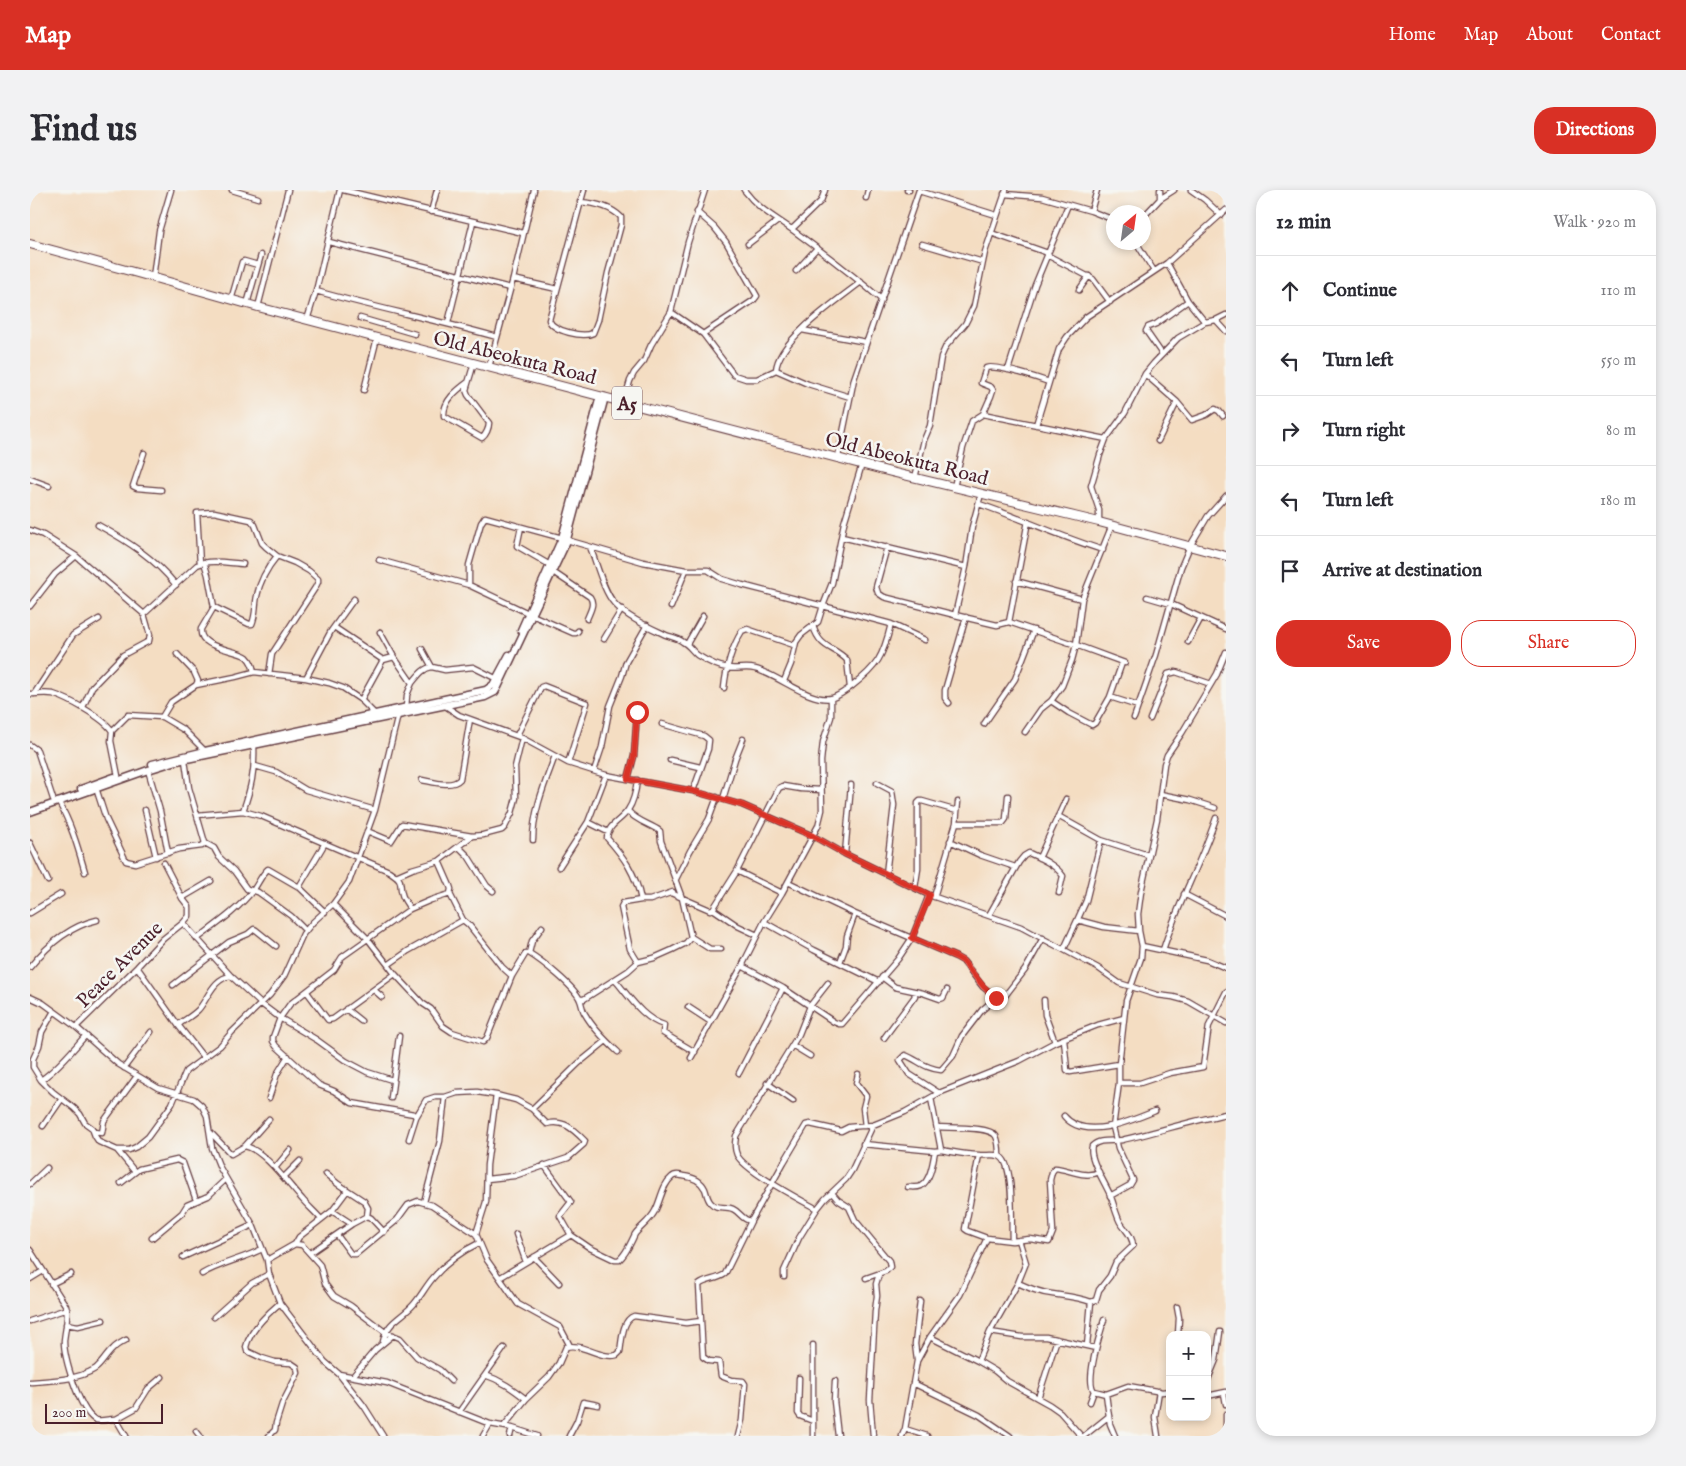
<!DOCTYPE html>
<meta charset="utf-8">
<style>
:root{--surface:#fff;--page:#f2f2f3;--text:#2b2b33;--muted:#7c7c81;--line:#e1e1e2;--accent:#d93025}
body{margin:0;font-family:"IM FELL English",serif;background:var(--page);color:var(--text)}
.controls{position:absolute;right:15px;bottom:15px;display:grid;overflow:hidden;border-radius:10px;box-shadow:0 2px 8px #0003}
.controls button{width:45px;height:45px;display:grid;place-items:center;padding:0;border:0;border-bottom:1px solid var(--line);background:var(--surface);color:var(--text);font:25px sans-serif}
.compass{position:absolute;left:1076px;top:15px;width:45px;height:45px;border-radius:50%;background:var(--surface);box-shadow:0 2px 8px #0003;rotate:29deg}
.scale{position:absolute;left:15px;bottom:12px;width:118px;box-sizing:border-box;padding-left:5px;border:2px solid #4a1f2b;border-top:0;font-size:14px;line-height:18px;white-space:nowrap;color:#4a1f2b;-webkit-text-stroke:4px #f6f6f2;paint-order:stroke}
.stop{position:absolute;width:15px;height:15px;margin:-11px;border:4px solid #d93025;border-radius:50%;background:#fff}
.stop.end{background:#d93025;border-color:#fff;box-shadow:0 1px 5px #0008}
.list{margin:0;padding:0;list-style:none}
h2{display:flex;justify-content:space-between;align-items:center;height:65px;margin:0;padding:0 20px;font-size:21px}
h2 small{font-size:16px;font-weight:400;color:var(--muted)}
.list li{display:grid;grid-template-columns:32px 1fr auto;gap:15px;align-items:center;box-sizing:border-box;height:70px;padding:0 20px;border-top:1px solid var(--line)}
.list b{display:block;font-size:19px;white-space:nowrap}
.list em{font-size:16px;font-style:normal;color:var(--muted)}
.actions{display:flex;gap:10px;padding:15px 20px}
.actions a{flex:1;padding:11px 0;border:1px solid var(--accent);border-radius:20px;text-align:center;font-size:18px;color:var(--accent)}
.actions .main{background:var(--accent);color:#fff}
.icon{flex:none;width:28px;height:28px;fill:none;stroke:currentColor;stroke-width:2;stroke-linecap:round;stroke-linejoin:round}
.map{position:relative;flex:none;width:1196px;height:1246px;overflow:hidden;border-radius:20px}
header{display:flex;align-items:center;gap:30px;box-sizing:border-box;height:70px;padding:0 25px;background:var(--accent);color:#fff}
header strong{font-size:24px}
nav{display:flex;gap:28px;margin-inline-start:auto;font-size:18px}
.intro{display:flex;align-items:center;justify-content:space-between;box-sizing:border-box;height:120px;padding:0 30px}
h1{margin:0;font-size:35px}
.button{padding:12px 22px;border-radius:20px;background:var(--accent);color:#fff;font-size:18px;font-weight:700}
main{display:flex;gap:30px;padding:0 30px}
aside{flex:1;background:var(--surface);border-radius:20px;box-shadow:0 2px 8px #0003}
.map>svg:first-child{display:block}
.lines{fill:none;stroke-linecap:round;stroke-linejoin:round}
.street-casing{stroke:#643c42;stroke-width:7}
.secondary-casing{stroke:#643c42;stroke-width:9}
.highway-casing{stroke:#643c42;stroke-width:10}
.street{stroke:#fff;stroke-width:4.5}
.secondary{stroke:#fff;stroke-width:6}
.highway{stroke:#fff;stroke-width:8}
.route{stroke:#d93025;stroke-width:6}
.labels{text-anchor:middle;stroke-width:5;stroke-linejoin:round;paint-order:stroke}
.shield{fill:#f6f6f2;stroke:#7e6067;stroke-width:1}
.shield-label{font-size:19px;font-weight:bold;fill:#4a1f2b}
.street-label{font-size:20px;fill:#4a1f2b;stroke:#f6f6f2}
</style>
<header>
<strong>Map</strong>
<nav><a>Home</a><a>Map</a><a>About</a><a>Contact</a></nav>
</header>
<div class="intro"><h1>Find us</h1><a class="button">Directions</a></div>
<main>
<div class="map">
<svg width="1196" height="1246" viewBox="0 0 1196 1246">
<rect width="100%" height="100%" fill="#f6f6f2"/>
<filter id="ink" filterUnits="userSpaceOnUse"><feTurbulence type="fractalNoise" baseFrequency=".02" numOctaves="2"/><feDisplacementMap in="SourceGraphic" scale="10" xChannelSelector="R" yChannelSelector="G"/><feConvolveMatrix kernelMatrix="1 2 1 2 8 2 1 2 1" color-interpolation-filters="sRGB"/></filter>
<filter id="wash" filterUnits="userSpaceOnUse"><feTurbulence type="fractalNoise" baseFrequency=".0096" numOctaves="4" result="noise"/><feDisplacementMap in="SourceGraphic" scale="20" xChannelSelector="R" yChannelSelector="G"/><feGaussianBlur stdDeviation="1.12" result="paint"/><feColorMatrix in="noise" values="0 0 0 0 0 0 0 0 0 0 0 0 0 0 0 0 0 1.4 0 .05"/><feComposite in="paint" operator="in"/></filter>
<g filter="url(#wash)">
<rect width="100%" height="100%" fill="#f4ddc2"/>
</g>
<g filter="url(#ink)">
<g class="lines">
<defs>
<path id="street" d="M202,0l26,8
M310,0l-24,101c60,17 121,29 181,46
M313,0l180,43
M714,0c15,20 31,27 50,41 30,22 60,45 88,69
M877,0h2
M1161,0l14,10 16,15
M889,1l77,24
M974,4l38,3 49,14 23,9
M836,8l2,-8
M1130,9l14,-9
M550,12c14,1 31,5 41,15v8l-13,48 -10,47 -5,13c-10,5 -40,-2 -44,-13l35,-130
M1061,21l6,-21
M401,22l6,-22
M667,22l17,15 12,15 31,54 -3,4 -51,34
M1114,26l16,-17v-9
M762,39l29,-28 4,-11
M961,43l57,20
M299,52l181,46
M1106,52l18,29
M718,54l30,-23
M892,54l61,18
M1017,65l46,24 17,23
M1137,73l21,38 17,21
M766,81l21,-23
M123,88l6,-47 12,-41
M483,89l44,10
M1049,100l10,-14
M201,110l11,-38 2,-1 14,4
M217,114l14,-49
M228,117l30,-117
M641,122l32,22 31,41 12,4h11l19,-9 32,14 42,13
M330,128l55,16
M277,130l9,-29
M1186,130l10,11
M418,133l25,-101
M772,140l64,12
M1132,164l-16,-23 2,-4 8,-3 32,-23
M459,177l24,-88 21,-89
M746,180c2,-30 62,-70 85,-88
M978,180l27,-85 33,-80
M1115,184l32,28 15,18 14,-5 9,-6 4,2 4,5
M438,192c-11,8 -25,19 -24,34l38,22c4,-3 7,-10 7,-15l-21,-28 -2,-5 8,-27
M334,200l13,-52
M594,212l6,-21 4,-8 10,-12 7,-16 20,-33 17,-70 17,-52
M953,224l123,25
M1006,235l23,-76 8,-12 19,-20 81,-54 59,-53
M1128,251l19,-39
M114,263l-11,33 4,2 24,2
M808,267l16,-78 65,-189
M885,288l9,-38 6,-14 11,-69 5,-11 19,-22 9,-18 11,-54 21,-62
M0,289l19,7
M924,297l9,-39 9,-27 11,-7 8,-18 2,-6 -2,-3 -10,-4 5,-15c10,-4 51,10 63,14
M949,314c42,14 82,33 124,46
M1069,332v-12l-8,-24 9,-31 6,-16 19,-26 20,-39 9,-11 24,-25 27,-16 11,-2 10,-5
M68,335c31,17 56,33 78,60
M491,337l-4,19 33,19
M0,340l13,5 33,21 68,58 6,21 -1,6 -26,14 -31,32 -9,20
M812,347l124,30
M537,350l76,22 43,8h22l14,9 20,6 81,21 9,-23 12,-60 18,-59
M560,357c7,17 13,43 24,56 12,14 35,24 52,32 5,2 12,3 17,7 6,3 9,9 14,13 8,5 22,12 31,13 9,2 18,-2 27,1 22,5 55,34 77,29 7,-2 13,-7 19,-11 27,-21 32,-30 40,-63
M857,357l-11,40 2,6 6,4 71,18 11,-48 6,-40 9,-33
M349,370l90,25 59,28
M174,372l4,13 6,32 -13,22c-3,20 36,20 46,28 4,4 6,9 7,15
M170,374l-3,-51 17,-1 37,8 4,5 7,18 4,4 11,9 18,7 14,8 9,8v3l-3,6 -43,66 -3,20
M523,382l37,25c5,7 0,14 -3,22
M986,391l66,18
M439,395v-20l12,-42 4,-6 77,21
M1117,407l24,7 55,25
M0,416l25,-32 21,-18
M184,417l35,17h3c4,-9 3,-19 5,-28 3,-16 10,-28 20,-40
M641,417l15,-37
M114,424l53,-49c14,-6 31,-2 46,-1
M502,425l41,18h3l2,-2
M925,425l42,10 12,-3 67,23 49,18
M979,432l19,-101
M783,436c8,24 19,19 34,34l3,27
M304,437l49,33
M350,442l14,25
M574,449l18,-30
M1158,452l13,-24
M657,454l16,-28
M392,459l10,18 13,3 28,-3 24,12
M276,488l25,-47 23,-32
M754,491l7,-17 5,-22 5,-7 17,-13 5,-16 68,18 34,16
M382,493c6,-7 11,-15 20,-16
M166,495l39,-8 19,-5 52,6 23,5 14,5 18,12 15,15
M694,498c2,-19 8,-41 18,-57l5,-2 47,16
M0,504c7,0 16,-1 23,0 16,5 51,24 59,37
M4,504l39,-59 26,-16
M1080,507l28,9
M331,510l22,-40 11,-3 18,26 -5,12 -1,13
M1021,511l18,12 23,12 3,-2 15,-26 12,-34
M919,513l-4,-5v-8l21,-73
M132,527l9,-15 25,-17 2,-4 -4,-9 -17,-18
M1104,528l22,-63 25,-88 9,-21 18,-30 18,-20
M1120,529l18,-45 8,-2 35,12
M632,534l42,12 5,4 -1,9 -15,42
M954,534l31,-45 19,-49
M995,542l16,-23 10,-8 11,-15 10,-26 4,-15 6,-46 30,-74
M487,545l24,-48 3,-1 43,17 -19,60
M492,548l46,25 38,12 87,16 49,14 71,31 32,18 84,41 92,32 77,41 21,15 38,12 16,2 15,4 38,22
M0,555l7,5 16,49
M224,556c1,25 -3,42 -11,65l18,5 128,55c16,11 9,8 13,23 1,5 6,11 8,15
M640,570l30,7
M225,576l21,6 30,18 69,20
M118,580l12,41 8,42
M564,581l8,-24 8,-41 12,-30 4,-14 21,-37
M88,586l-7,-35 1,-10 16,-16 34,2 22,13 21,21
M598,589l6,-23 3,-44
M392,590c11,2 30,8 38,-1l10,-60
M607,590c-1,11 -3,21 -9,30 -7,11 -20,14 -21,28 17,19 29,36 34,62
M847,593l15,8 2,14 -8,69
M66,598l10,31 20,42 9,2 44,-14 23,-3 3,-3 -16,-55 -4,-28
M1130,604l30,6 25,8
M693,609l12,-40 8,-20
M28,611c13,22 20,47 27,71
M115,620l11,47
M598,621c8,10 22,13 32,20l1,10 21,57 9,39 19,12h11
M167,625l46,-4
M1028,626l43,24 47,15
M558,632l20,10
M926,633h47l3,-4 2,-23
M337,641l24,10 11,-17 70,12 11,-1 19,-5 3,-3 7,-14 4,-15 -1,-31 7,-29 -63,-23 -15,-10
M503,650c0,-29 12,-57 22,-84
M920,651l30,14 35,12
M0,653l18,38
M175,653l9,5 5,9 15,14 13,18 11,3 33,24 15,15
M429,657l9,9 19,30 6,5
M815,664l6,-69
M1009,668l27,-59
M529,677l29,-45 18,-47
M707,681l45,22
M366,686l16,-7 27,-8 33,-25
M646,689l14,-28 19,-32 8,-22
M758,692l67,32 101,43 7,4 20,26 18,14 24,-31 18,-32
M269,697l26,-44
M885,698l3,-19v-66l2,-2h2l35,10
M641,703l39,17 3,-1 24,-38 42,-83 4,-2 18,3 20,1
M420,704l13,26 6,5 33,42 10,9
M1154,704l42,22
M904,707l22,-74 2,-21
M152,708l29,-17
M303,714l35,35 27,35 27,29 9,6 12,17 9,6 31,10 4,-4 25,-62 14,-23h3l3,-12 10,-14
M683,719l25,17 19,9
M0,723l31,-19
M959,725l30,-53 5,-6 5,-3c11,5 27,12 34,23l-4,17
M1048,730l26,7 35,4
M734,732l50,28 65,32
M153,733l48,53 29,27 20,15 37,22 29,21 21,11 25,8
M167,749c20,-15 42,-30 57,-50 5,-7 8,-15 14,-20l31,18 26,25
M1112,756l65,14 19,8
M1034,759l22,-48 15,-61
M1133,760c14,-45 38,-87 53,-132
M499,763c13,8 46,34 51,47 2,4 2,10 5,14 8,14 21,27 33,38
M608,772l-8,-13 -9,-42 2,-4 18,-3h9l23,-8
M810,772l6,-16 1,-10 8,-22
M358,775l20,-14 55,-31
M712,776l41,22 51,34 5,2h3l56,-65 14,-21 17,-43
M0,777c17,-21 40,-41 67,-47
M107,777l41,58 26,33
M852,787l13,10 28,6 17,6 3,-1 4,-8
M585,790c14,16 28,39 49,45l-1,8 32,19
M143,795l56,-43 19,-8 6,-5 2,1 20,16
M344,800l8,7
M277,802l21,28 5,-1 62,-45
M0,807l13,6 33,24 42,37 40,24 36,11 8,7 5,10 5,32 8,20 33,57 14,35 2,14 11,29 45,59 14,12 25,32 19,30
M550,809h4l44,-28 10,-9 16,-4 18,-8 14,-7 5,-6
M1014,810l1,15 10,27
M658,817l23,15
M316,819l15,12
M24,821l-12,21 -3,14 -6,13v8l8,13 12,12 21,16 6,6 5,9 7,5 3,8 4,6 18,8 18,22
M148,835c6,-5 14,-9 20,-15 10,-11 15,-32 33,-34
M46,837l61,-60 26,-28 20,-16 6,-7v-9l-7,-9 -18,-35
M854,848l31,-42 -1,-5
M1034,849l3,31 3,2 49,-8
M762,855l18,11
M661,868l51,-92 22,-44 18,-29 36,-67 4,-16 -1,-49 2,-19 8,-25v-18
M94,878l27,-36
M709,883l44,-85
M828,884l-2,9 10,13 -3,12 2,18
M11,890c16,-11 32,-30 44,-44
M737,893l26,18
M1089,893h21l30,-10 33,-6 6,-41 17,-34
M909,903l-30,-19 -9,-14 5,-5c13,5 21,14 36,15l12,-14 9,-20 20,-26 14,-12
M466,905l-9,70 -1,37 -10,32 11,26 31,44 42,23 10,19
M239,908l8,-24 11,-18
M361,908l8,-62
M901,908l10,52
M502,919l47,-46 27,-22
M1034,926c20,25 67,5 91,-5
M386,927l10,-17 9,-3h10l12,-4 20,-1 19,3 20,5 16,9 15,15c17,-5 27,6 38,17l-1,3 -16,14 -54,18 -27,3
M13,936l18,-26
M907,937c13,1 53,-1 59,9 3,6 3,13 3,20
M64,942l8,1 2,-12 33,-45
M181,943l20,21 14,-8c19,4 43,38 57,53 6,7 13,13 19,20
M379,949l7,-22 -2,-3 -62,-11 -18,-12 -15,-6 -43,-39 -3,-5v-4l7,-19 10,-14 44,-34 8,-13 68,-48 21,-9 19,-6 1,-5 -1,-3 -11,-25
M833,954l72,7 6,-1c13,2 26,5 38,5 6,1 14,-1 20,1 16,5 12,69 13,85
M215,956l24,-27
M87,960h12l7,-3 12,-10 24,-33 14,-33 34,-25 12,-14 38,-37 14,-19 19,-42 10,-12 20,-18 16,-22 26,-72 23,-95
M949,965l-14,74 3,2 19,7
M514,975l27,37 -11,14 11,19
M245,978l15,-18
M296,984l12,10 26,17 4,7 -1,8
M254,987l16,-16
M91,993l18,-14 38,-9 6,3 13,37
M0,994l17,-16
M878,997c4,0 9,1 13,-1 10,-6 12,-25 14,-35
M802,1003l6,7 11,7 6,13 34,41 1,6 -4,4 -20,7
M1080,1006l20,-11 3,-5 -15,-32 -5,-21 6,-44v-19l7,-63 15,-43 1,-12 -3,-15 -1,-17 3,-22 16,-73 7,-55 3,-9 15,-22 35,-59 9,-22
M394,1012l16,-61 5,-44
M787,1019c-18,-10 -72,-38 -80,-54 -3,-7 -2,-12 -1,-19l63,-102 11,-28 18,-23
M302,1021l20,13
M486,1044l10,28
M307,1045l14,19h5l41,-34 11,-15 10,-4 14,4 44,29
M122,1048l30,-25 5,-8 21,-9 18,-17
M265,1054l4,-7 33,-26 15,-20
M0,1060l36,56c3,12 -1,23 -2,35 0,17 15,68 30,78 5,4 16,-1 22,0l20,-11 12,-19 14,-12
M280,1063l42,-29 15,-8 4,2 13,14
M153,1067l70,-32
M504,1067l25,26
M237,1070l28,-16 7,1 18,20 5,19 9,12 17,10 34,26 15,6 17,19 23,13 11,11
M172,1084c18,-11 41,-15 60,-25
M471,1087l70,-42 19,13 25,12h4c8,-7 11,-16 16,-26 6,-8 15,-13 20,-23 6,-11 7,-26 17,-34 3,-3 7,-2 11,-1 9,1 18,4 22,13 2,5 2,10 6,14 6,7 14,2 22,6 7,3 9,11 18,12
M754,1087v-6l15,-33 18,-29 8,-10 21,-20 6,-9 21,-45
M0,1089l13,-8
M988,1093c11,5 22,10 34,11 13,2 27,3 39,8
M21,1094l20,-10
M1147,1117l2,11 -1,17
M184,1127l38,-34 17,-9
M0,1131l37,-12
M36,1134l12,2 25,-6
M960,1142l32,5h24l50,11
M900,1147l48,24 17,10 12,10 43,24 10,7 21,24
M353,1152c4,-21 18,-23 31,-38 7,-8 12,-18 19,-26 12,-14 29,-27 46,-35
M1057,1156l4,-44 5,-2 3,-10 11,-14 6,-14 17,-16c0,-10 -8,-16 -13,-24 -4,-8 -6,-17 -9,-25 -5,-13 -23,-39 -19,-51 8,-8 20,-4 30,-6 35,-8 69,-19 104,-26
M887,1170l-2,-16 5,-43
M948,1171l12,-29 28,-49 8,-20 -7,-23
M309,1184l48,9 103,41 22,4 25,8
M455,1185c16,5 28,14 41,24
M323,1186l22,-26 18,-15
M769,1188l-1,35 2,3 13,5
M805,1191l-1,20 4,35
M0,1192c20,-1 47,-2 65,-13 7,-5 11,-14 18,-20 3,-4 8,-6 13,-9
M1177,1192l9,-22 4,-28
M883,1193l66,32 31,21
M1064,1201l12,3 22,-8 34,6 8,-1
M1194,1203l2,11
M1076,1204l4,30 5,12
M1177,1206l19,-4
M1008,1208l19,-59
M1060,1212l4,-11c-9,-11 6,-57 10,-71
M429,1222l45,-64
M1196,1224v19
M86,1229l10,17
M474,1236l22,-27 23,-22 10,-14 7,-16c15,-5 35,13 51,8l3,-3c2,-12 2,-32 14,-36l52,7 15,-2
M875,1239l22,7
M166,1241l4,5
M239,1246l6,-6 1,-7 6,-19 16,-31 -1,-6 -6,-4 -16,-1 -13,-4 -15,-7 -1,-4c4,-17 21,-33 34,-44
M453,1246l7,-12
M480,1246l2,-8
M539,1246l8,-15 6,-19 15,3
M708,1246l4,-16 3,-36 -2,-3 -12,-1 -10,-4 -2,-14 -10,-1 -6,-4 -4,-72c7,-6 18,-5 26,-11l26,-53 33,-59 22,-37 4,-1 31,7 8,-4 24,-2 32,-13 34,-19 80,-32 36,-19 43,-17 26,-7
M783,1246v-91
M843,1246l-3,-36 5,-89 2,-15 -1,-12 3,-10
M872,1246l3,-7 12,-68 13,-24 30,-42 27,-57 25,3 18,-2 19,3 4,-10 -3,-52 2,-8 3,-4c14,1 30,11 44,4
M1054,1246l25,-20
M1128,1246l-3,-19 4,-26"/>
<path id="secondary" d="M491,440l41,-92 38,-142
M122,574l53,-13 281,-61 7,-5 16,-30
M51,599l33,-12
M0,622l118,-42 29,-9 308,-64 10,-5 3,-5 68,-144 39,-146"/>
<path id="highway" d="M0,54l107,29 121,34 633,165 208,50 127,34"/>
</defs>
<use href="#street" class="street-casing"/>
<use href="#secondary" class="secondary-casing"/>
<use href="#highway" class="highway-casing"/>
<use href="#street" class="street"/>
<use href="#secondary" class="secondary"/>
<use href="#highway" class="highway"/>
</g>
</g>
<g class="lines" filter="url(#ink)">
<path class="route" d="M607,522l-3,44 -6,23 65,12 49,14 71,31 32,18 85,41 -18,43 44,19 7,4 20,25 13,12"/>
</g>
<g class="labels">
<rect class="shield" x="582" y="196.5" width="30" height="33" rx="4"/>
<g class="shield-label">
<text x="597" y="220">A5</text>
</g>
<g class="street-label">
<text transform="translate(485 167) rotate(14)" y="7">Old Abeokuta Road</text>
<text transform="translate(877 268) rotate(14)" y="7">Old Abeokuta Road</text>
<text transform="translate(89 774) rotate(-45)" y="7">Peace Avenue</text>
</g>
</g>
</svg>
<div class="controls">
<button>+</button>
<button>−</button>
</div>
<svg class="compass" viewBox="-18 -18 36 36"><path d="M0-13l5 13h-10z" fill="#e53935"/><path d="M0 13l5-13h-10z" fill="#7c7c81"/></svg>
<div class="scale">200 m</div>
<div class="stop" style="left:607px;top:522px"></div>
<div class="stop end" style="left:966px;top:808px"></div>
</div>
<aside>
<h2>12 min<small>Walk · 920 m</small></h2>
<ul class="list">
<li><svg class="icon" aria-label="ahead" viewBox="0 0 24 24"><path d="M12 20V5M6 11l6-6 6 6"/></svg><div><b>Continue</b></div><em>110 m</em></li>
<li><svg class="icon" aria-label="left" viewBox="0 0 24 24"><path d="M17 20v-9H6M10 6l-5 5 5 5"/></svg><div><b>Turn left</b></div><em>550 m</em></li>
<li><svg class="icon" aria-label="right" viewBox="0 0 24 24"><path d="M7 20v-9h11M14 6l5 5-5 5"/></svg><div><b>Turn right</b></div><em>80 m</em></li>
<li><svg class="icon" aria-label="left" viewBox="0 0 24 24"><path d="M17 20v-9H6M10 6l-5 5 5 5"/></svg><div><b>Turn left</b></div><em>180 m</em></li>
<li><svg class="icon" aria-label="arrive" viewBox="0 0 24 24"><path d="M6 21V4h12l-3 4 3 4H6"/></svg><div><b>Arrive at destination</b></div></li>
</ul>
<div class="actions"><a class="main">Save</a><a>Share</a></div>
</aside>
</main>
